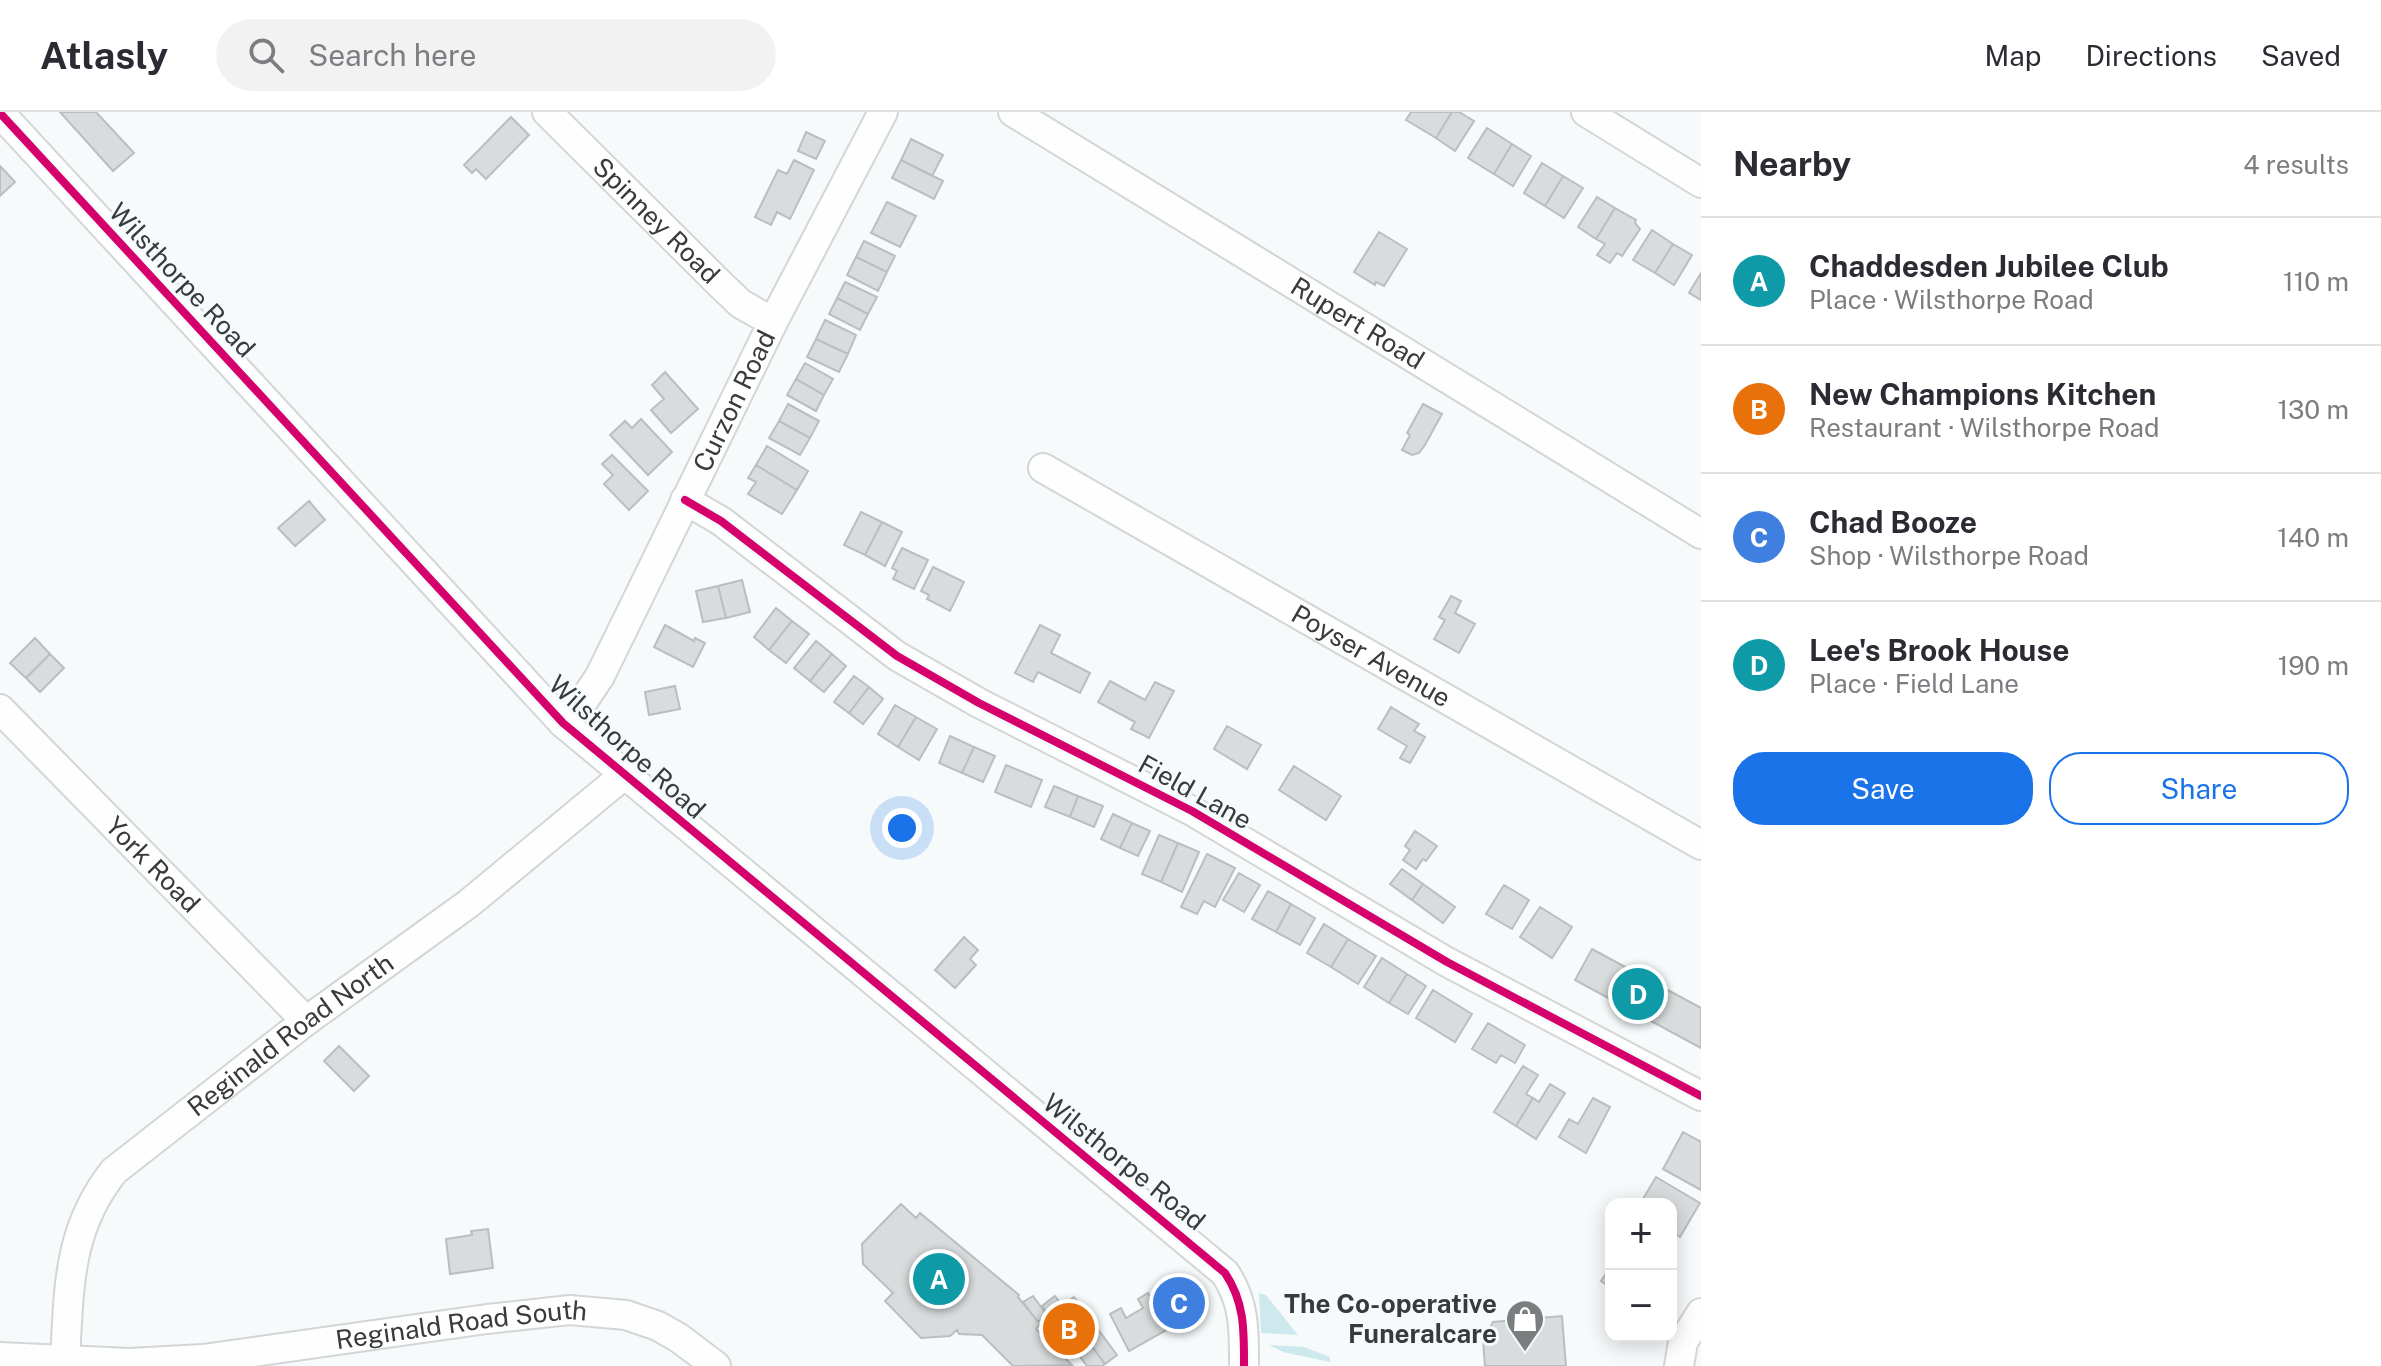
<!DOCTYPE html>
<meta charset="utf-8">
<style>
:root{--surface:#fff;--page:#f2f2f3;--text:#2b2b33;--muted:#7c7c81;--line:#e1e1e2;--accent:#1a73e8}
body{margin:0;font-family:"Public Sans",sans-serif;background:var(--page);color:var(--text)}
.controls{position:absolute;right:24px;bottom:24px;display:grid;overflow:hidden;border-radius:16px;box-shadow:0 4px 20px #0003}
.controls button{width:72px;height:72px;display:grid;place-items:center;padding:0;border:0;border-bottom:2px solid var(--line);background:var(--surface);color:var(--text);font:40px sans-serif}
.you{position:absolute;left:902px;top:716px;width:28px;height:28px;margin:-20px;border:6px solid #fff;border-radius:50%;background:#1a73e8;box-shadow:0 0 0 12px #1a73e833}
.badge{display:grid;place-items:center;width:52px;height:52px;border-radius:50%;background:var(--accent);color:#fff;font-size:26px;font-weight:700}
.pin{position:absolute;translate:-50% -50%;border:4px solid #fff;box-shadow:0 2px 8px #0006}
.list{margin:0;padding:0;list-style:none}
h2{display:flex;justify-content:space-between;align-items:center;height:104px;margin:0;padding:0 32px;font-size:34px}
h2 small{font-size:26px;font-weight:400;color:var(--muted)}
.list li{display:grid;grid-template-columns:52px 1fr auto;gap:24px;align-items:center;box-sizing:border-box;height:128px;padding:0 32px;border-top:2px solid var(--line)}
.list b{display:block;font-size:30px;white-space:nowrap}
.list p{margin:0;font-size:26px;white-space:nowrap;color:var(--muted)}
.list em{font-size:26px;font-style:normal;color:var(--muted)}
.actions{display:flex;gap:16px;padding:24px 32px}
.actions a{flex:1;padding:18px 0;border:2px solid var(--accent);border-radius:32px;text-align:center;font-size:28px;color:var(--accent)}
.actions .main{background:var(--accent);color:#fff}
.icon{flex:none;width:44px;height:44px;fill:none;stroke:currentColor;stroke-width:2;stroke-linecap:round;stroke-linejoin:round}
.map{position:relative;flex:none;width:1701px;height:1254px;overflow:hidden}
header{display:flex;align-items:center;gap:48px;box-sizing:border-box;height:112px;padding:0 40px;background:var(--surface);border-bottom:2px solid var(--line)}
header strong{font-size:38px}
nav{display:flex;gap:44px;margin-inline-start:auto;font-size:28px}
.search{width:560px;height:72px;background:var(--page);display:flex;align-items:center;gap:20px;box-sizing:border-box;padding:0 28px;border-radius:44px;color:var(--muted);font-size:30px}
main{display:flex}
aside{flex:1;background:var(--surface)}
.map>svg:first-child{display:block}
.green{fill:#cde9ed}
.building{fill:#d9dcdd;stroke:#bbbebe;stroke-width:2}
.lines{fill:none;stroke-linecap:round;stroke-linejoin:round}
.minor-casing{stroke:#d3d6d6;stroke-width:32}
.minor{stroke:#fefefe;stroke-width:28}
.cycleway-casing{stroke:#f5fbfc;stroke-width:13}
.cycleway{stroke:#d6006c;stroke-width:8}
.labels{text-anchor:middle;stroke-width:6;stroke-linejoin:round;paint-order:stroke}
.street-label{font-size:26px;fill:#383b3b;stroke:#f5fbfc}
.poi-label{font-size:26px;font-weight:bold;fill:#383b3b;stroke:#f5fbfc;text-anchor:end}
</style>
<header>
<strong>Atlasly</strong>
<div class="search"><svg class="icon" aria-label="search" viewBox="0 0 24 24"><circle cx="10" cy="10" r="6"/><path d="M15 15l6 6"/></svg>Search here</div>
<nav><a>Map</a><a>Directions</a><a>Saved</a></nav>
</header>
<main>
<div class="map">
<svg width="1701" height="1254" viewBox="0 0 1701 1254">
<rect width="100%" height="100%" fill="#f6fafb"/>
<path class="green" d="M1259,1181l7,2 32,40 -37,-2z
M1269,1233l35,2 26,10v5l-47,-10z"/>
<path class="building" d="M60,0h36l38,41 -21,18z
M1411,0h41l-16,26 -30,-18z
M1452,0h7l15,9 -19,30 -19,-13z
M511,5l18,18 -43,44 -10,-10 -4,4 -8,-8z
M1487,16l25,16 -18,30 -26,-16z
M806,20l19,9 -9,18 -18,-8z
M911,27l32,16 -11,21 -31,-16z
M1512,32l19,12 -18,30 -19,-12z
M794,48l20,10 -24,49 -13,-7 -6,13 -16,-8 23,-47 9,4z
M901,48l42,21 -9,18 -42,-21z
M1542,51l21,13 -18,30 -21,-13z
M0,54l15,16 -15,14z
M1563,64l20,12 -19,30 -19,-12z
M1597,85l18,11 -19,31 -18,-12z
M887,90l29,14 -16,31 -29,-14z
M1615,96l21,12 -1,3 5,6 -18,27 -5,-3 -7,10 -13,-8 8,-11 -9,-5z
M1652,118l21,14 -18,29 -22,-13z
M1379,120l28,17 -23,37 -8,-4 -1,3 -21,-13z
M864,129l31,15 -8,16 -31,-15z
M1673,132l19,11 -18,30 -19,-12z
M856,145l31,15 -9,19 -31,-16z
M1701,161v27l-12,-7z
M845,170l32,15 -9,17 -31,-16z
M837,186l31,16 -8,16 -31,-16z
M825,208l31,15 -8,19 -32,-15z
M816,227l32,15 -9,18 -32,-15z
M805,251l28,16 -9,16 -28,-16z
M665,260l33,37 -27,24 -20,-23 13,-11 -12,-14z
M796,267l28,16 -8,16 -29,-16z
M788,292l31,17 -9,17 -31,-17z
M1423,292l19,10 -17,31 -6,8 -7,2 -10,-5 8,-15 -3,-2z
M641,307l31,33 -24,23 -38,-40 15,-14 7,7z
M779,309l31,17 -10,17 -31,-17z
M767,334l41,25 -11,19 -41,-25z
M612,343l36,36 -19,19 -25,-26 9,-9 -11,-11z
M756,353l41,25 -15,24 -34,-20 8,-12 -8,-4z
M309,389l16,19 -30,26 -17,-18z
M861,400l21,10 -17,33 -21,-10z
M882,410l20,10 -17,34 -20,-11z
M902,436l26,12 -14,29 -21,-10 4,-8 -5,-3z
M933,455l31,15 -14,29 -23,-12 2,-4 -8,-4z
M742,468l8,32 -24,6 -8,-32z
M718,474l8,32 -23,4 -7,-31z
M1451,484l10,5 -6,12 20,11 -16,29 -25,-14 11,-19 -6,-3z
M776,496l16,13 -23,29 -15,-13z
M792,509l17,13 -23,29 -17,-13z
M665,513l29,16 1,-3 10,5 -12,24 -39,-20z
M1040,513l20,10 -9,18 39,20 -10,20 -42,-21 -5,10 -18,-9z
M35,526l15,16 -24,24 -16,-15z
M816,529l16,13 -22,27 -16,-13z
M50,542l14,14 -24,24 -14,-14z
M832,542l14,12 -22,26 -14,-11z
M854,564l15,11 -20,26 -15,-11z
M1110,569l35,19 10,-18 19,9 -25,47 -18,-9 4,-7 -37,-20z
M675,574l5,23 -31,6 -4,-23z
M869,575l14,12 -20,25 -14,-11z
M895,593l21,12 -18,30 -20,-13z
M1391,595l28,17 -5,7 11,6 -15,26 -10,-5 7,-12 -29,-17z
M916,605l21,12 -18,31 -21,-13z
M1227,614l34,19 -14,24 -33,-20z
M950,624l24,11 -12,26 -23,-10z
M974,635l21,9 -12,26 -21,-9z
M1006,653l36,15 -11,27 -36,-15z
M1294,654l47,30 -15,24 -47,-30z
M1054,674l24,10 -8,21 -25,-10z
M1078,684l25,10 -9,21 -24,-10z
M1113,702l19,9 -12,25 -19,-9z
M1132,711l18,8 -12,25 -18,-8z
M1415,719l22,15 -11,15 -3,-2 -7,10 -13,-9 7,-10 -5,-4z
M1159,723l19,8 -17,39 -19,-8z
M1178,731l21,9 -17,40 -21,-10z
M1207,742l28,14 -20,39 -11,-6 -7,13 -16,-7z
M1402,757l21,15 -11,16 -22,-16z
M1239,761l21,12 -16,27 -21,-12z
M1423,772l32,23 -12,16 -31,-23z
M1504,773l25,15 -17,29 -26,-15z
M1268,779l23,13 -15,28 -24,-13z
M1291,792l24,14 -15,27 -24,-13z
M1540,795l32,20 -20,31 -32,-21z
M1324,812l24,15 -17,28 -24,-14z
M964,825l14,13 -8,9 6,6 -21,23 -20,-18z
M1348,827l28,17 -18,28 -27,-17z
M1592,837l109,59v40l-126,-68z
M1382,846l25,16 -18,29 -25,-16z
M1407,862l19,12 -18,28 -19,-11z
M1433,878l39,24 -17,28 -39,-24z
M1488,911l37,22 -10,18 -14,-8 -5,8 -24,-14z
M339,934l30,30 -15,15 -30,-30z
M1523,954l15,9 -12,19 7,4 -17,28 -22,-14z
M1550,972l15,9 -29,46 -20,-13 17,-28 6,4z
M1593,986l17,9 -24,46 -27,-16 10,-18 9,5z
M1683,1020l18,10v48l-38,-21z
M1656,1065l44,26 -20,34 -9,-6v-27h-31z
M901,1092l15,14 4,-5 99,82 -1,2 22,27 -4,5 36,36 -59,1 -31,-31 -23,-1 -2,-4 -7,6 -29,2 -36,-37 8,-8 -30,-29 -1,-20z
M488,1117l5,39 -43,6 -4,-35 26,-4 -1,-4z
M1611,1154v22l-10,-7z
M1176,1172l21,26 -15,12 -21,-26z
M1148,1181l20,36 -39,22 -19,-37 11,-6 5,10 17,-10 -5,-9z
M1033,1184l14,19 -9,7 -15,-20z
M1055,1184l50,68 -3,2h-15l-45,-60z
M1074,1185l43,58 -12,9 -43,-58z
M1562,1204l4,50h-81l-2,-26 10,-18z"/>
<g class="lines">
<defs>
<g id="minor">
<path id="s1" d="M547,0l174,173 20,19 32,18"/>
<path id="s2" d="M1013,0l688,422"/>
<path d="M1586,0l115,71"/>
<path d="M0,1l563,610 662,550c20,30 19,58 19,93"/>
<path id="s3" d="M1043,356l658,377"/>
<path d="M685,388l36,21 176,135 82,47 213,108 255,151 254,134"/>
<path id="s4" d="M0,597l306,312"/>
<path id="s5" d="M563,611l21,-23 16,-24 173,-354 110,-210"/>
<path id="s6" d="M0,1245l129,6 74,-4 284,-40 83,-9 56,5 32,11 21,12 37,28"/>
<path id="s7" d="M65,1248c4,-70 2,-130 49,-189l192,-150 162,-117 156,-129"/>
<path d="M1679,1254l4,-24 18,-29"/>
</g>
</defs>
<use href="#minor" class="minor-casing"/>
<use href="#minor" class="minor"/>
<defs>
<path id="cycleway" d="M0,1l563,610 662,550c20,30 19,58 19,93
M685,388l36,21 176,135 82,47 213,108 255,151 254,134"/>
</defs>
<use href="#cycleway" class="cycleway-casing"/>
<use href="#cycleway" class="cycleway"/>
</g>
<defs>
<symbol id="shop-pin" viewBox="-11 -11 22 30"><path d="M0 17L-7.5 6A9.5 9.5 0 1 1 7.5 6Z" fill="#7a7e7e" stroke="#f5fbfc"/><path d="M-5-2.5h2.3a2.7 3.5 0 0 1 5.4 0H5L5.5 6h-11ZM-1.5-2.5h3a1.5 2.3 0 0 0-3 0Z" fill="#fff"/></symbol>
</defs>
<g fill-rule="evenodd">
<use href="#shop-pin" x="1503" y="1185" width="44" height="60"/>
</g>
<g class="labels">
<g class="street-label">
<text dy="9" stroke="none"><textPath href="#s1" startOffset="154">Spinney Road</textPath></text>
<text transform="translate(182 168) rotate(47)" y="9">Wilsthorpe Road</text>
<text dy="9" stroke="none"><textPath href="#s2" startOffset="404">Rupert Road</textPath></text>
<text dy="9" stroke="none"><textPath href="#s5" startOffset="366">Curzon Road</textPath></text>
<text dy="9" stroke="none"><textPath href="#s3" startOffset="378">Poyser Avenue</textPath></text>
<text transform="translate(627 635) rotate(42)" y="9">Wilsthorpe Road</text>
<text transform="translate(1195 680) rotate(29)" y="9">Field Lane</text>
<text dy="9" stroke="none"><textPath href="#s4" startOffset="218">York Road</textPath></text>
<text dy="9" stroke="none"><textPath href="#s7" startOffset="422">Reginald Road North</textPath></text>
<text transform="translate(1124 1050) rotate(39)" y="9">Wilsthorpe Road</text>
<text dy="9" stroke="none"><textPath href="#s6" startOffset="464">Reginald Road South</textPath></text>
</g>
<g class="poi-label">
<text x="1497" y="1201">The Co-operative<tspan x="1497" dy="30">Funeralcare</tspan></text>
</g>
</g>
</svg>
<div class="controls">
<button>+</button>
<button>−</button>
</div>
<div class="you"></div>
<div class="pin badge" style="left:939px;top:1167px;background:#0f9aa8">A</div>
<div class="pin badge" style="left:1069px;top:1217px;background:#e8710a">B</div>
<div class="pin badge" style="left:1179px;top:1191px;background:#3f7fe0">C</div>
<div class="pin badge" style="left:1638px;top:882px;background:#0f9aa8">D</div>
</div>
<aside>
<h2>Nearby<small>4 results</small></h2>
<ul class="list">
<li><span class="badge" style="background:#0f9aa8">A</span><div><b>Chaddesden Jubilee Club</b><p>Place · Wilsthorpe Road</p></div><em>110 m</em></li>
<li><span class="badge" style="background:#e8710a">B</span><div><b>New Champions Kitchen</b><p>Restaurant · Wilsthorpe Road</p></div><em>130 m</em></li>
<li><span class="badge" style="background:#3f7fe0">C</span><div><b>Chad Booze</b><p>Shop · Wilsthorpe Road</p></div><em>140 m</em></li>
<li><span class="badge" style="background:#0f9aa8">D</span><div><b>Lee's Brook House</b><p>Place · Field Lane</p></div><em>190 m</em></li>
</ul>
<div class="actions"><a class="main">Save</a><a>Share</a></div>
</aside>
</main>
